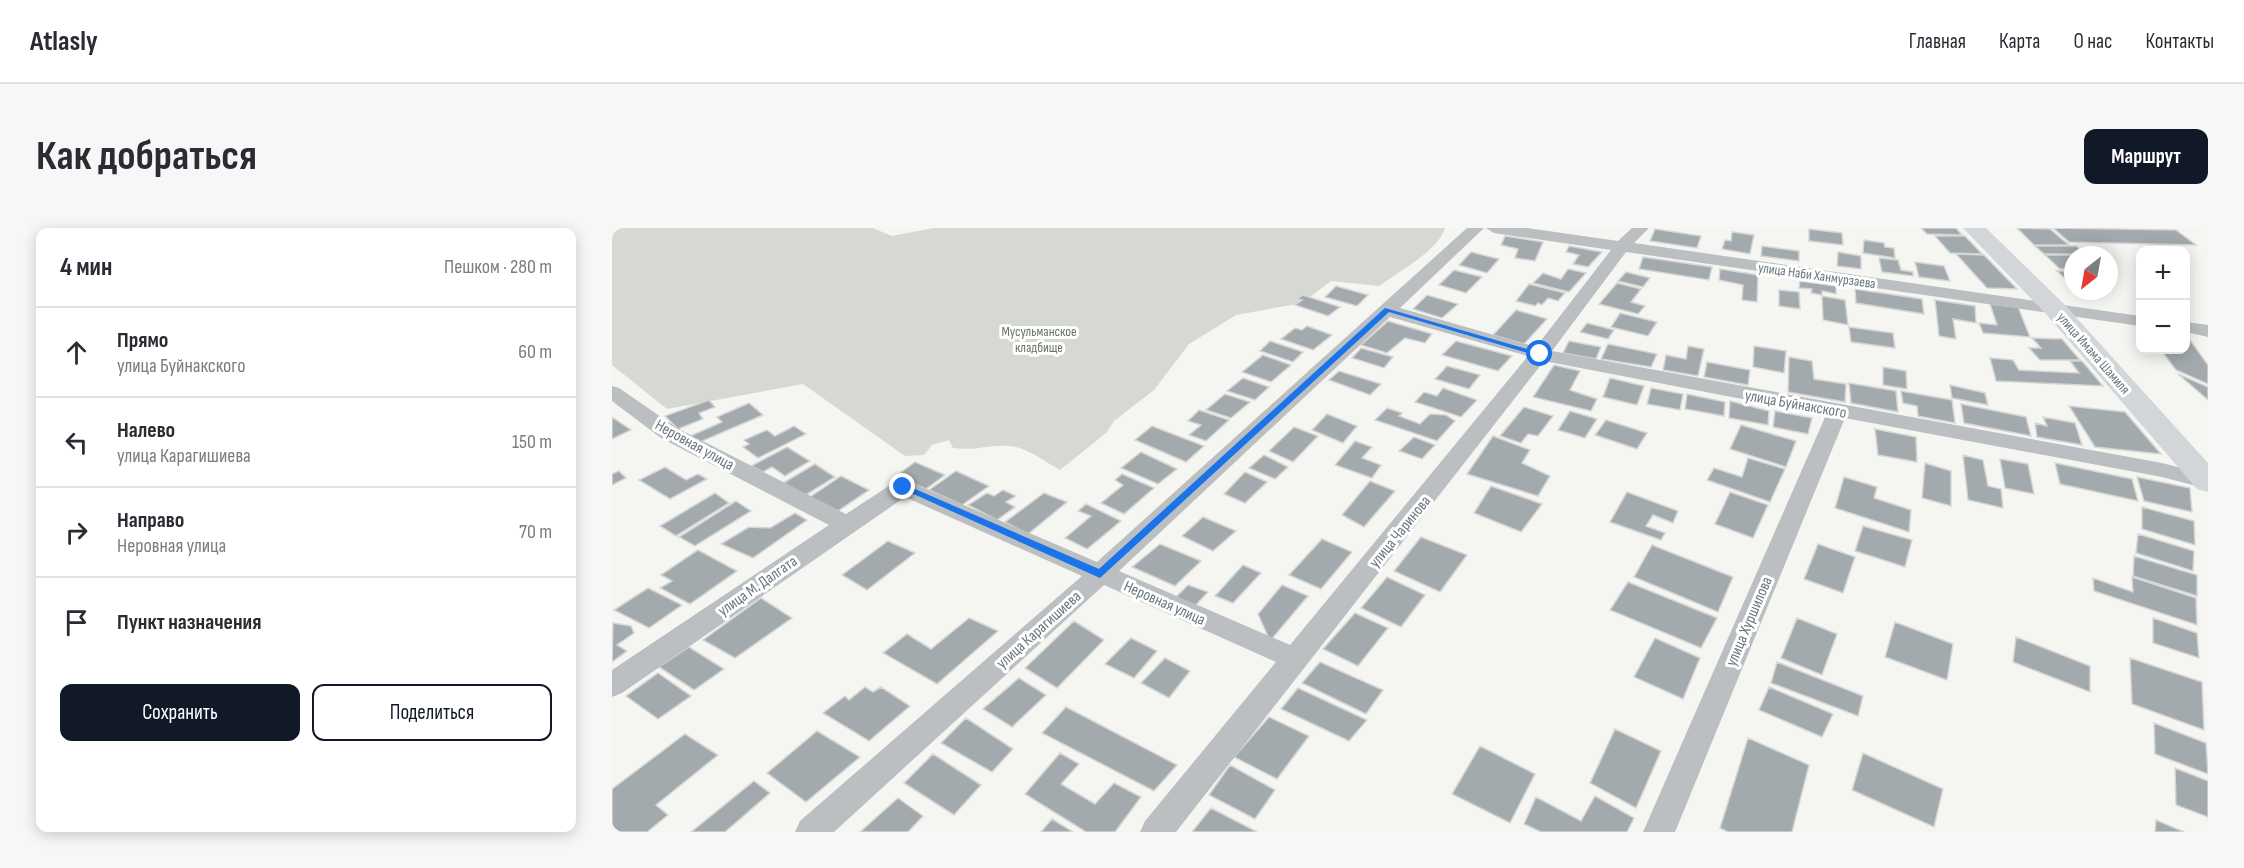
<!DOCTYPE html>
<html lang="ru">
<meta charset="utf-8">
<style>
:root{--surface:#fff;--page:#f7f7f7;--text:#2b2b33;--muted:#7c7c81;--line:#e1e1e2;--accent:#111827}
body{margin:0;font-family:"Sofia Sans Condensed",sans-serif;background:var(--page);color:var(--text)}
.controls{position:absolute;right:18px;top:18px;display:grid;overflow:hidden;border-radius:12px;box-shadow:0 3px 15px #0003}
.controls button{width:54px;height:54px;display:grid;place-items:center;padding:0;border:0;border-bottom:2px solid var(--line);background:var(--surface);color:var(--text);font:30px sans-serif}
.compass{position:absolute;left:1452px;top:18px;width:54px;height:54px;border-radius:50%;background:var(--surface);box-shadow:0 3px 15px #0003;rotate:211deg}
.stop{position:absolute;width:18px;height:18px;margin:-14px;border:4px solid #1a73e8;border-radius:50%;background:#fff}
.stop.end{background:#1a73e8;border-color:#fff;box-shadow:0 2px 6px #0008}
.list{margin:0;padding:0;list-style:none}
h2{display:flex;justify-content:space-between;align-items:center;height:78px;margin:0;padding:0 24px;font-size:26px}
h2 small{font-size:20px;font-weight:400;color:var(--muted)}
.list li{display:grid;grid-template-columns:39px 1fr auto;gap:18px;align-items:center;box-sizing:border-box;height:90px;padding:0 24px;border-top:2px solid var(--line)}
.list b{display:block;font-size:22px;white-space:nowrap}
.list p{margin:0;font-size:20px;white-space:nowrap;color:var(--muted)}
.list em{font-size:20px;font-style:normal;color:var(--muted)}
.actions{display:flex;gap:12px;padding:18px 24px}
.actions a{flex:1;padding:14px 0;border:2px solid var(--accent);border-radius:12px;text-align:center;font-size:21px;color:var(--accent)}
.actions .main{background:var(--accent);color:#fff}
.icon{flex:none;width:33px;height:33px;fill:none;stroke:currentColor;stroke-width:2;stroke-linecap:round;stroke-linejoin:round}
.map{position:relative;flex:none;width:1596px;height:604px;overflow:hidden;border-radius:12px}
header{display:flex;align-items:center;gap:36px;box-sizing:border-box;height:84px;padding:0 30px;background:var(--surface);border-bottom:2px solid var(--line)}
header strong{font-size:28px}
nav{display:flex;gap:33px;margin-inline-start:auto;font-size:21px}
.intro{display:flex;align-items:center;justify-content:space-between;box-sizing:border-box;height:144px;padding:0 36px}
h1{margin:0;font-size:42px}
.button{padding:15px 27px;border-radius:12px;background:var(--accent);color:#fff;font-size:21px;font-weight:700}
main{display:flex;gap:36px;padding:0 36px}
aside{flex:1;background:var(--surface);border-radius:12px;box-shadow:0 3px 15px #0003}
.map>svg:first-child{display:block}
.green{fill:#d5d9d2}
.building{fill:#a3aaae;stroke:#d6d6d5;stroke-width:1.5}
.lines{fill:none;stroke-linecap:round;stroke-linejoin:round}
.street{fill:#bbbfc2;fill-rule:evenodd}
.secondary{fill:#d2d6d9;fill-rule:evenodd}
.route{fill:#1a73e8}
.labels{text-anchor:middle;stroke-width:6;stroke-linejoin:round;paint-order:stroke}
.far-street-label{font-size:14px;fill:#68777f;stroke:#fff}
.far-park-label{font-size:14px;fill:#6b7766;stroke:#fff}
.street-label{font-size:16px;fill:#68777f;stroke:#fff}
</style>
<header>
<strong>Atlasly</strong>
<nav><a>Главная</a><a>Карта</a><a>О нас</a><a>Контакты</a></nav>
</header>
<div class="intro"><h1>Как добраться</h1><a class="button">Маршрут</a></div>
<main>
<aside>
<h2>4 мин<small>Пешком · 280 m</small></h2>
<ul class="list">
<li><svg class="icon" aria-label="ahead" viewBox="0 0 24 24"><path d="M12 20V5M6 11l6-6 6 6"/></svg><div><b>Прямо</b><p>улица Буйнакского</p></div><em>60 m</em></li>
<li><svg class="icon" aria-label="left" viewBox="0 0 24 24"><path d="M17 20v-9H6M10 6l-5 5 5 5"/></svg><div><b>Налево</b><p>улица Карагишиева</p></div><em>150 m</em></li>
<li><svg class="icon" aria-label="right" viewBox="0 0 24 24"><path d="M7 20v-9h11M14 6l5 5-5 5"/></svg><div><b>Направо</b><p>Неровная улица</p></div><em>70 m</em></li>
<li><svg class="icon" aria-label="arrive" viewBox="0 0 24 24"><path d="M6 21V4h12l-3 4 3 4H6"/></svg><div><b>Пункт назначения</b></div></li>
</ul>
<div class="actions"><a class="main">Сохранить</a><a>Поделиться</a></div>
</aside>
<div class="map">
<svg width="1596" height="604" viewBox="0 0 1596 604">
<rect width="100%" height="100%" fill="#f5f5f2"/>
<path class="green" d="M0,0h261l19,8 42,-8h511c-7,23 -47,44 -66,58l-48,-5 -29,22 -66,12 -47,29 -35,46 -40,31 -8,12 -46,37c-15,-8 -33,-23 -51,-24 -18,-2 -35,5 -56,2l-4,-8 -17,5 -8,10 -19,1 -102,-72 -136,25 -55,-44z"/>
<path class="building" d="M1309,0h35l6,7 -35,-1z
M1405,0l33,1 19,16h-35z
M1441,0l123,2 20,15 -127,-3z
M1043,1l46,7 -4,12 -47,-7z
M1197,1l33,4 1,12 -34,-4z
M1120,4l22,3 -4,19 -28,-5 3,-9 6,1z
M893,8l38,6 -8,19 -20,-3 3,-9 -17,-4z
M1323,8h30l17,18 -32,-1z
M1252,12l20,3 1,4 9,1 1,10 -32,-5z
M957,18l33,6 -14,15 -15,-3 6,-9 -13,-3z
M1150,18l37,5v10l-38,-5z
M1423,18h41l10,8h-42z
M859,24l28,7 -12,14 -28,-8z
M1226,24l23,4v13l-24,-3z
M1344,26l28,1 33,34 -30,-1z
M1433,27h28v14h-13z
M1031,29l69,10 -3,13 -70,-11z
M1267,30l19,2 3,10 12,2v4l-31,-4z
M1303,34l29,4 6,15 -31,-4z
M956,41l18,4 -17,19 -36,-9 10,-10 18,6z
M1108,41l38,6 -1,27 -15,-2 1,-15 -24,-5z
M842,42l28,7 -16,16 -27,-8z
M1445,43h16v13h-2z
M1014,44l24,6 -7,9 -25,-6z
M1188,53l36,5v8l-14,-3v4l-11,-2 1,-4 -13,-1z
M1005,55l24,6 -10,13 14,4 -7,8 -39,-10z
M917,56l36,9 -7,8 -10,-3 -6,7 -4,-2 -3,3 -19,-5z
M724,58l32,9 -11,11 -32,-9z
M1243,61l67,10 2,15 -68,-11z
M1167,62l20,2 1,17 -21,-3z
M691,67l37,12 -12,9 -33,-11 7,-5 -5,-1z
M815,67l31,9 -16,14 -29,-9z
M1210,68l23,4 3,25 -25,-5z
M1323,72l40,6 1,17 -23,-4 3,20 -17,-3z
M1378,76l28,3 12,30 -47,-4 -4,-10 18,2z
M904,82l31,9 -23,25 -31,-9z
M1008,85l37,9 -9,14 -37,-9z
M776,93l44,13 -7,9 -20,-5 -18,15 -26,-8z
M975,95l27,7 -6,9 -28,-7z
M695,98l25,9 -19,15 -32,-11 14,-11 7,2z
M1237,99l44,6 2,15 -44,-6z
M1420,110l30,1 18,21h-40l-11,-12h12z
M1574,111l4,1 18,25v19l-32,-14 -15,-20h25z
M658,113l33,11 -10,10 -33,-11z
M844,113l56,15 -14,15 -56,-16z
M957,113l32,6 -5,12 -33,-6z
M996,116l49,10 -6,13 -50,-8z
M1076,118l16,3 -6,27 -35,-6 3,-15 20,4z
M1142,118l32,5 -2,22 -31,-6z
M749,120l32,9 -9,11 -32,-10z
M651,127l28,10 -20,17 -29,-10z
M1177,129l23,4 2,18 32,5 -1,18 -57,-10z
M1378,130l23,2 6,10 60,3 -9,-12h12l21,25 -107,-5z
M1095,134l43,8 -2,15 -44,-8z
M942,137l26,6 -10,19 27,9 -6,12 -58,-14z
M835,138l33,9 -11,14 -34,-10z
M1271,139l23,4 1,18 -24,-4z
M727,143l42,13 -11,11 -41,-15z
M1566,146l30,13v13z
M631,150l26,9 -14,13 -28,-9z
M998,150l34,8 -7,19 -34,-8z
M1237,155l47,8 2,21 -47,-9z
M1338,157l35,8 3,12 -36,-7z
M831,160l34,12 -16,17 -46,-15 9,-10 13,4z
M1039,160l32,6 -3,16 -33,-6z
M1289,163l51,9 3,23 -37,-7 -1,-10 -14,-3z
M613,166l25,8 -19,16 -25,-8z
M1075,166l38,8 -1,14 -39,-7z
M97,172l6,7 -16,6 4,6 -25,10 -13,-13z
M1118,173l39,10 -1,14 -39,-7z
M137,175l14,12 -63,27 -12,-5 34,-15 -5,-5z
M1349,176l65,13 5,19 -67,-13z
M1457,178l56,6 36,42 -66,-7z
M912,179l29,9 -15,20 -10,-2 -7,9 -21,-7z
M775,180l15,5 -3,3 21,8 10,-10 16,1 9,6 -18,20 -62,-21z
M587,182l30,10 -23,21 -17,-6 12,-10 -13,-4z
M958,183l27,8 -12,19 -27,-8z
M1163,183l37,7 -4,16 -35,-7z
M715,186l30,12 -14,17 -31,-13z
M0,189l19,13 -19,9z
M1431,189l32,6 7,22 -45,-8 -2,-14 12,3z
M994,192l41,13 -10,16 -42,-14z
M1129,197l55,16 -10,26 -56,-18z
M182,198l12,8 -48,24 -15,-11 6,-3 -5,-4 23,-10 8,6z
M540,198l52,20 -18,16 -51,-22z
M682,199l24,9 -25,26 -24,-11z
M1263,201l41,8 1,25 -39,-7z
M881,208l37,14 -8,13 28,13 -12,20 -71,-22z
M802,209l21,8 -13,14 -23,-8z
M743,213l17,6 -10,11 19,7 -9,13 -37,-13z
M175,219l23,14 -25,15 -13,-9 -9,5 -12,-6z
M529,224l36,17 -19,15 -37,-16z
M652,227l24,12 -13,12 -26,-11z
M1351,227l20,5 5,26 13,3 2,19 -35,-8z
M1136,230l37,11 -15,33 -63,-22 7,-12 28,9z
M1388,231l28,5 6,30 -29,-6z
M303,234l30,13 -19,14 -30,-13z
M1313,235l26,8v35l-29,-8z
M1443,235l77,16 6,22 -78,-17z
M203,236l20,13 -31,19 -21,-13z
M53,239l21,13 12,-6 9,5 -37,20 -31,-19z
M7,243l7,7 -14,7v-11z
M344,243l33,15 -27,19 -33,-15z
M633,244l22,10 -22,21 -21,-9z
M510,246l32,14 -30,26 -23,-11 22,-18 -8,-5z
M229,248l28,14 -31,21 -28,-14z
M1232,249l33,10 -3,11 37,12 -2,22 -74,-24z
M1525,249l53,11 2,24 -48,-11z
M758,253l25,10 -31,36 -22,-12z
M879,258l51,18 -21,28 -47,-19z
M391,262l13,6 -10,6 9,5 -18,13 -29,-15 19,-12 7,3z
M1015,264l51,19 -5,12 -20,-8 -7,11 19,7 -4,7 -51,-18z
M1118,264l38,13 -15,33 -38,-14z
M103,265l14,10 -53,33 -16,-10z
M432,265l23,9 -39,32 -23,-12z
M124,273l15,10 -56,35 -16,-9z
M474,276l35,17 -34,28 -22,-11 26,-22 -13,-5z
M1530,279l52,14 1,24 -53,-16z
M183,285l12,7 -54,38 -32,-14 28,-17 21,1z
M591,289l33,14 -23,20 -31,-15z
M1251,298l49,14 -7,27 -50,-16z
M1526,306l56,17 -1,20 -57,-18z
M809,309l46,18 -27,37 -46,-21z
M710,311l30,13 -31,37 -32,-14z
M276,313l27,12 -48,37 -25,-15z
M548,316l41,17 -26,25 -43,-19z
M1206,316l37,13 -12,36 -39,-14z
M1040,317l81,32 -15,35 -84,-35z
M86,322l39,21 -47,33 -30,-16 12,-7 -11,-6z
M1522,328l63,19v21l-64,-20z
M631,337l18,8 -28,30 -18,-7z
M775,349l38,18 -24,32 -40,-19z
M1520,349l64,21 1,27 -103,-34 -1,-13 40,14z
M1016,354l89,36 -16,30 -91,-38z
M576,357l20,7 -14,15 -20,-8z
M670,357l26,11 -38,45 -12,-27z
M36,360l34,17 -33,23 -35,-18z
M149,370l31,20 -57,40 -32,-18z
M743,385l33,15 -30,38 -35,-17z
M357,390l29,13 -61,53 -54,-31 24,-19 24,15z
M1185,390l40,16 -15,41 -41,-17z
M1541,390l44,15 2,25 -46,-15z
M462,393l30,19 -47,48 -32,-20z
M1283,394l58,22 -6,36 -62,-23z
M1,395l18,3 3,7 -17,12 10,6 -15,11z
M1404,409l74,29v26l-77,-30z
M519,410l26,13 -23,27 -29,-14z
M1043,410l45,20 -17,41 -49,-22z
M77,419l35,22 -30,21 -35,-23z
M553,430l25,13 -21,27 -28,-15z
M1518,430l72,24 2,48 -72,-26z
M708,434l63,28 -17,24 -64,-31z
M1165,434l86,34 -5,20 -87,-33z
M46,445l33,23 -33,23 -32,-23z
M407,450l27,17 -34,32 -29,-18z
M253,459l8,5 8,-5 29,19 -41,35 -46,-28 22,-17 4,4z
M1157,459l64,27 -11,23 -63,-27z
M686,460l69,32 -18,21 -68,-32z
M454,479l111,58 -23,26 -112,-58z
M657,489l40,19 -32,43 -43,-22z
M354,490l47,31 -21,23 -51,-29z
M1542,495l52,20 2,31 -53,-20z
M1003,501l46,22 -25,57 -46,-25z
M205,503l43,26 -54,45 -39,-29z
M73,506l33,21 -62,50 12,10 -21,17h-35v-43z
M1136,510l61,27 -17,67h-64l-8,-4z
M868,518l55,28 -25,49 -58,-29z
M448,525l19,11 -18,20 34,20 19,-21 27,14 -26,35h-29l-61,-38z
M1251,525l80,36 -9,38 -82,-37z
M321,526l48,31 -27,30 -50,-32z
M618,537l45,25 -20,29 -46,-24z
M1563,540l33,13v36l-32,-12z
M142,553l16,12 -45,39h-34z
M983,568l39,22 -7,14h-86l-17,-8 12,-27 45,24z
M286,570l25,18 -15,16h-48z
M599,580l46,24h-65z
M440,591l21,13h-32z
M1544,592l28,12h-29z"/>
<g class="lines">
<path class="street" d="M855,0h17l-84,80 136,39 75,-97 -117,-17 -8,-5h41l91,13 14,-13h17l-15,15 506,73v10l-514,-74 -74,99 610,112 46,12v14l-46,-12 -317,-59 -170,414h-32l183,-417 -282,-54 -368,471h-36l5,-11 131,-159 -172,-77 -270,247h-39l5,-11 282,-245 -177,-79 -283,196 -10,4v-27l217,-145 -168,-87 -49,-37v-15l7,2 58,40 169,86 49,-32 8,-3 194,83zM778,89l138,39 -238,289 -171,-74z
M1574,94l22,3v12l-22,-5z"/>
<path class="secondary" d="M1351,0h23l78,76 144,159v29l-11,-3 -151,-175z"/>
</g>
<path class="route" d="M773,80l159,46 -6,2 -149,-44 -289,266 -202,-91 8,-2 193,84z"/>
<g class="labels">
<g class="far-street-label">
<text transform="translate(1205 47) rotate(8)" y="5">улица Наби Ханмурзаева</text>
<text transform="translate(1482 125) rotate(49)" y="5">улица Имама Шамиля</text>
</g>
<g class="far-park-label">
<text x="427" y="108">Мусульманское<tspan x="427" dy="16">кладбище</tspan></text>
</g>
<g class="street-label">
<text transform="translate(1184 175) rotate(10)" y="6">улица Буйнакского</text>
<text transform="translate(83 216) rotate(29)" y="6">Неровная улица</text>
<text transform="translate(787 303) rotate(-51)" y="6">улица Чаринова</text>
<text transform="translate(145 357) rotate(-35)" y="6">улица М. Далгата</text>
<text transform="translate(553 374) rotate(24)" y="6">Неровная улица</text>
<text transform="translate(1136 393) rotate(-67)" y="6">улица Хуршилова</text>
<text transform="translate(426 401) rotate(-42)" y="6">улица Карагишиева</text>
</g>
</g>
</svg>
<div class="controls">
<button>+</button>
<button>−</button>
</div>
<svg class="compass" viewBox="-18 -18 36 36"><path d="M0-13l5 13h-10z" fill="#e53935"/><path d="M0 13l5-13h-10z" fill="#7c7c81"/></svg>
<div class="stop" style="left:928px;top:126px"></div>
<div class="stop end" style="left:291px;top:259px"></div>
</div>
</main>
